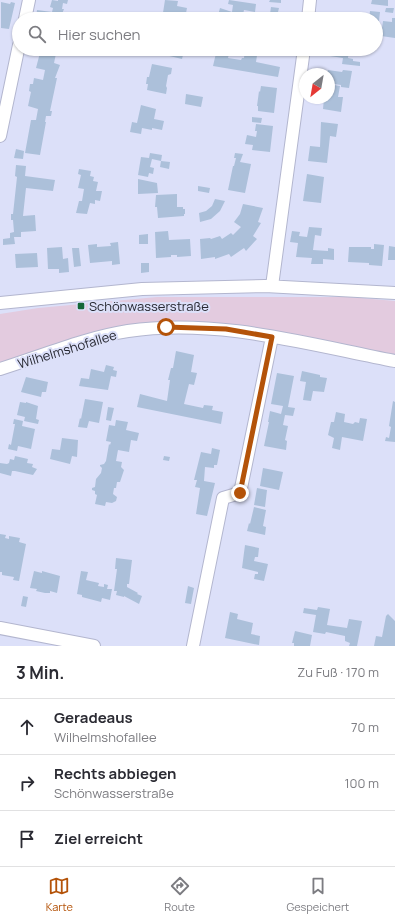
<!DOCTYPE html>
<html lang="de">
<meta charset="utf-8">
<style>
:root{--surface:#fff;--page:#f2f2f3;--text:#2b2b33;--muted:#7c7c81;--line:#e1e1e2;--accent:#b45309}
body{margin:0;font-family:Manrope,sans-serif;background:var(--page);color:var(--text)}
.compass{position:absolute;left:299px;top:68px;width:36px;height:36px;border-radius:50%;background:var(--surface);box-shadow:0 1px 3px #0004;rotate:211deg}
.stop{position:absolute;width:12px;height:12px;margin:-9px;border:3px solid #b45309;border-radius:50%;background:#fff}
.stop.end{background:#b45309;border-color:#fff;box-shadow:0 1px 4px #0008}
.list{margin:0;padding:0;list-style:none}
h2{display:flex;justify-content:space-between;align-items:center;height:52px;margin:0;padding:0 16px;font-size:17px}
h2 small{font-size:13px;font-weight:400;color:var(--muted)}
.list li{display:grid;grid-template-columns:26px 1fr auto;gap:12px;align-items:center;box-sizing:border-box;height:56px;padding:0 16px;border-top:1px solid var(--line)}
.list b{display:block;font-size:15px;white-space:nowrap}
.list p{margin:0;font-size:13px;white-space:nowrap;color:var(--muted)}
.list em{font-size:13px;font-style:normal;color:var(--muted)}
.icon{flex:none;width:22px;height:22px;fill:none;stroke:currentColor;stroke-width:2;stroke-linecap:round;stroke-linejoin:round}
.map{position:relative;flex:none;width:395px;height:646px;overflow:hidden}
.search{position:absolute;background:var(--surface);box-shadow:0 1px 3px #0004;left:12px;right:12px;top:12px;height:44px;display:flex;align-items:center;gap:10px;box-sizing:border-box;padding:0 14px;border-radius:22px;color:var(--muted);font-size:15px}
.sheet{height:220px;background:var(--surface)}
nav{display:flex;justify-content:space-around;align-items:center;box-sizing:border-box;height:56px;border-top:1px solid var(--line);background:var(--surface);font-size:11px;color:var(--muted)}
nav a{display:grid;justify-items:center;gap:2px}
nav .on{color:var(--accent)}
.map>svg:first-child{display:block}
.green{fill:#e3cbdf}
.building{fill:#acc0da}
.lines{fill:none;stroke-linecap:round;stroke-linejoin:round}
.minor-casing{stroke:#b3b6cf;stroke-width:14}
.minor{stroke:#fff;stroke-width:12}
.route{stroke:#b45309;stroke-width:5}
.poi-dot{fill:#146637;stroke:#dce0f9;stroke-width:1.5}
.labels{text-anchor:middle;stroke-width:4;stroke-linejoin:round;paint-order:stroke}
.poi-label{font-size:13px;fill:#262730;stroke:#dce0f9;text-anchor:start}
.street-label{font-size:13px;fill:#262730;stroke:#dce0f9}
</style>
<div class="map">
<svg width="395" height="646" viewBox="0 0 395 646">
<rect width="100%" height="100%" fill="#dce0f9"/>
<path class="green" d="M157,297h193l45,4v54l-227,-32 -168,41v-50l38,-6z"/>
<path class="building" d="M52,0l6,1v-1h10l-1,4 -4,-1 -1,6h2l-4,10h-24l1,-9 15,2 1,-4 -3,-1z
M165,0l13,1 -1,5 10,2 -2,10 -13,-2 -1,3h-9z
M229,0l27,4 -1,8 -11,-2 -2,9h-25l3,-11 12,4 1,-7 -5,-1z
M270,0h11v3l-12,-1z
M372,0h16v6l-17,-2z
M1,2l9,2 1,-2 4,1 -6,26 -8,-1v3z
M271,7l8,1 -2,8 -7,-2z
M386,8h8l-1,5 -8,-1z
M370,11l10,1 -1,9h-3v-2h-7z
M392,18h3v20l-14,-2 2,-15 9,1z
M41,49h16l-3,14 6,2 -5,13h2l-7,33h2l-1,5h-5l-1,6h1l-6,33 -15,-2 6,-33h5l2,-11 -10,-3 3,-14 -2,-1 1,-7h3l1,-6 9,2 2,-10 -9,-2z
M158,49h18l8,2 -2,8 -25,-6z
M217,49h13l-2,9 13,2 1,-2h2l1,-9h13l-2,13 24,5 -2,10 -65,-11z
M330,49h19l-1,9 5,1v2l7,1v4l-18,-2 1,-6 -13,-2z
M152,64l20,4 -1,6 -3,1 -2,11 1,2 -1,6 -19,-4 1,-6h-2l1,-7h2z
M328,70l14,2 1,-2 9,1 -3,17 -8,-1v-2l-7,-1v1l6,1 -2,11h5l-2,15 -18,-3 1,-11h5v-24h-2z
M261,86l16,2 -3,25 -16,-2v-5h-1l2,-15 1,1z
M186,94l17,3 -2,10 -16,-3z
M141,105l15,4 -2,10 10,2 -2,9 -10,-2v2l-10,-2 -1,6 -11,-2 2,-10 5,1z
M252,117l10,1 -1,5 -9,-1z
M321,122l17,2 -2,13 -6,-1 -3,27 -19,-2 2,-15 10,1z
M256,124l17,2 -3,26 -18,-2 1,-5 -8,-1 2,-9 9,2 1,-6h-2z
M16,149l8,2 -1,8 -9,-1z
M150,153l12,2 -1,6 9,1 -1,7 -9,-2 1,-6 -9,-2 -2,8 4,1 -1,6 -4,-1 -1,4 -10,-2 3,-18 8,1z
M235,153l8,1 -3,8 11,2 -6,29 -17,-3 5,-24h1l2,-8h-2z
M16,165l10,1 -1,10 30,4 -2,11 -27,-3 -3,28 12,-1 1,16 -15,1v5h-7l1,7 -12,1v-6l7,-1v-5l4,-1 -1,-12h-2v-6h2l4,-37 -2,-1z
M79,169l12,2 -1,5 4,1 -1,4 5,1 -2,9h6l-2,10 -5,-1v4l-5,-1 -3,11 -11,-1 3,-12h3l2,-12 -6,-1 3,-13 -3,-1z
M307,174l17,3 -3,26 -18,-2z
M138,179l19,4 1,10 -20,1z
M198,186l12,2 -1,5 -11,-2z
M177,194v13h6v2h2v5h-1v2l-26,2 -1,-11h-2l1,-12z
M215,199l10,2 -5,10 -9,8 -11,3 -1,-9 7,-2 6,-5z
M243,204l20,4 -5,14 3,1 -8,13 4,3 -11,12 -2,-3 -13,9 -2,-3 -14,5v-2l-14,2 -1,-20 10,-1 1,1 9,-3 2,3 9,-6 2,2 8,-8 -7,-5 6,-8z
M309,227l13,1 -1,8 -6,-1 -2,15 15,1v-3l6,1v11l-11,-1v5h-12l1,-6 -16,-1 2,-14 -8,-1 2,-11 8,1 -1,4 8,1z
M168,231l1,9 21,-1 1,17 -14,1v-2h-6v2l-15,1 -1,-26z
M148,234v10h-9v-9z
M118,242l2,22 -8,1v-4l-22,2 -2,-18 9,-1v3l14,-1 -1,-3z
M374,244l10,1 -2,21 -13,-1v-2l-21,-1 1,-15h22v2h3z
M389,246l6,1v13h-7z
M62,247l1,12 5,-1 1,14 -10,1v-4h-11l-1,-21z
M72,248h7l2,18 -7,1z
M37,253l1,14 -22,1 -1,-14z
M141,263h8v9l-8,1z
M176,351l18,4 -3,17 6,1 -3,12 -5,-1 -5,20 19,4 1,-3 9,1 -1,4 11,2 -2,12 -84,-17 3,-13 27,7 3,-21h-2l3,-12h2z
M106,365l8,2 -1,3 4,1 -1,6 -5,-1 -3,14 -29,-4 2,-8 8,1 2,-10 13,3z
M302,371l18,4v2l7,1 -3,14 -11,-1 -2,10 -8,-1 3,-18 -6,-1z
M277,373l17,3 -6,31 7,1 -2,8 -8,-1 -2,10 5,1 -3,14 2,1 -1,9 -22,-4 5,-24h-1l2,-11 11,3 2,-8 -12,-2z
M26,377l22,5 -2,10h-4l-1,5 -20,-5z
M85,399l18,3 -4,21 -10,-2 -2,7 -9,-1 2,-9 1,1z
M393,401l2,1v40l-10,-1 1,-4 3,1 2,-11 -2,-1z
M20,402l6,1v-1l12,4 -2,13 3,1 -1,4 -14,-3 1,-4 -8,-2z
M108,407l6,1 -3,13 -5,-1z
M336,412l9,2 -1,8 9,2 2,-2 4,1 1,-5 7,1 -4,22 -21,-4 -2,13 -8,-2 2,-10 -6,-3 3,-13h3z
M14,419l9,2 -1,5 13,3 -4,20 -13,-3 -1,5 -9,-2 1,-5 2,1 4,-21h-2z
M116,420l12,2 -2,8 13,3 -2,8 -6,-1 -2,12 -11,-2 -2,11 6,1 -1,5 3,3 -4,12h-3l-1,6h-2l-1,6 4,3 -1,4 -4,2 -6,-1 -1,4 -10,-2 2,-9 -2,-1v-3l-3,-1v-2l3,-1 1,-8 5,-6 1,-5 -2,-2v-1l4,-1 2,-3 3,-17 1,1 1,-3 -5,-1 3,-16 6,1z
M62,438l16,2 -1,17 -5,-1 -2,8 -20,-5 2,-10 8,1z
M212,448l8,2 -3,15h-3v3l-9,-1 -1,14 11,2 -8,33 -11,-2 4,-26 -5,-1 2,-7h-3l7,-28 10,2z
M15,456l13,3 -1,4 6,1 -1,3 5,2 -4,6 -18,-4h-3l-1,5 -11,-3v-10l7,1 2,-1 1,-4 4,1z
M164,456l6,1 -1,4 -6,-1z
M263,468l20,4 -4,18 -19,-4z
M257,488l10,2 -2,17 -11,-2z
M254,507l12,3 -3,16 3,1 -1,8 -18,-4 2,-8 1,1z
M0,534l6,1 -1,3 4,1v-3l11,2 -1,4 7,2 -7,37 -6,-1 1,-3 -12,-2v-3h-2z
M245,545l14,3 -1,9h-3l-1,4 14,3 -4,17 -10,-2 1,-5h3v-2l-16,-4z
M116,558l16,2 -3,24h-2v3l11,6 -1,1 5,2 -3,8 -15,-8v1l-8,-2 1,-4h-3l3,-22h-2z
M34,571l8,2v-2l18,5 -3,17 -7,-2v2h-5l-9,-2 1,-2 -7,-1z
M81,571l7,1 -2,8 13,3 -1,3 6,1v-3l4,1 -1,4h5l-2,11 -8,-2 -1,4 -19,-5v-2l-5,-1z
M188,586l6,2 -3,16 -6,-1z
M23,596l5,1 -2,10 -5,-1z
M318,607l12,2 -3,16 20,3 2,-9 13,2 -5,25h-8l1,-3 -5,-2v-5l-19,-4 -1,2 -12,-2 3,-17 -13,-2 1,-5 13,2z
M230,612l8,2 -1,5 16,4 -2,11 9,2 -1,9 -34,-7z
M388,614l7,7v25h-21l2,-10 6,1 4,-21z
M295,631l17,4 -2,11h-16v-3h-2z"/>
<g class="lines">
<defs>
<path id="minor" d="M25,19l4,-19
M308,19l2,-19
M0,136l19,-91
M272,286l32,-237
M0,303l142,-14 123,-3 130,7
M0,369c42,-13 84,-31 128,-38 90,-13 179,13 267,30
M0,628l94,18
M193,646l30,-148 17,-5 32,-156"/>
</defs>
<use href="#minor" class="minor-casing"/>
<use href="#minor" class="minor"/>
</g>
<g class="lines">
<path class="route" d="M166,327l60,2 46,8 -32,156"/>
</g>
<rect class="poi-dot" x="77" y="302" width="8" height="8" rx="2"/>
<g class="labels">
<g class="poi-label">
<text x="89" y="311">Schönwasserstraße</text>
</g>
<g class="street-label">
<text transform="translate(67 349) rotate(-17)" y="5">Wilhelmshofallee</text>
</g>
</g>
</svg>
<svg class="compass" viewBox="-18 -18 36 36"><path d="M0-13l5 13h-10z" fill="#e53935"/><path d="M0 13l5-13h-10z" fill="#7c7c81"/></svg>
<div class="stop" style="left:166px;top:327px"></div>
<div class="stop end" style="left:240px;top:493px"></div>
<div class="search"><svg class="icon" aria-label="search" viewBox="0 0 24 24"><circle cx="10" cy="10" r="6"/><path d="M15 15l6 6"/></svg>Hier suchen</div>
</div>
<section class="sheet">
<h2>3 Min.<small>Zu Fuß · 170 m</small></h2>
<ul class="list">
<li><svg class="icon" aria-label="ahead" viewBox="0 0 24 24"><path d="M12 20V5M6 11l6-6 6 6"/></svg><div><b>Geradeaus</b><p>Wilhelmshofallee</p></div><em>70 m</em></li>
<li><svg class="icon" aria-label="right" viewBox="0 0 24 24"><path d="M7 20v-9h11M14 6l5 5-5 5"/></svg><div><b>Rechts abbiegen</b><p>Schönwasserstraße</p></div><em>100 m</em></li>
<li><svg class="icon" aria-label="arrive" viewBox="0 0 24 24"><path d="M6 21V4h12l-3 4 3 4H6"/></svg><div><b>Ziel erreicht</b></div></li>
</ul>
</section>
<nav>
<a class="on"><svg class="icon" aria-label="map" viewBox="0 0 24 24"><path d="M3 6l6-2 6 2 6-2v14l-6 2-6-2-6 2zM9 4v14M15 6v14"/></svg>Karte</a>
<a><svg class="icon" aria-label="directions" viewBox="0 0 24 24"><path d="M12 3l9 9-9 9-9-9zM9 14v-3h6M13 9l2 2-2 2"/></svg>Route</a>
<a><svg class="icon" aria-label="saved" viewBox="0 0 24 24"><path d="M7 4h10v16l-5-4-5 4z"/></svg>Gespeichert</a>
</nav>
